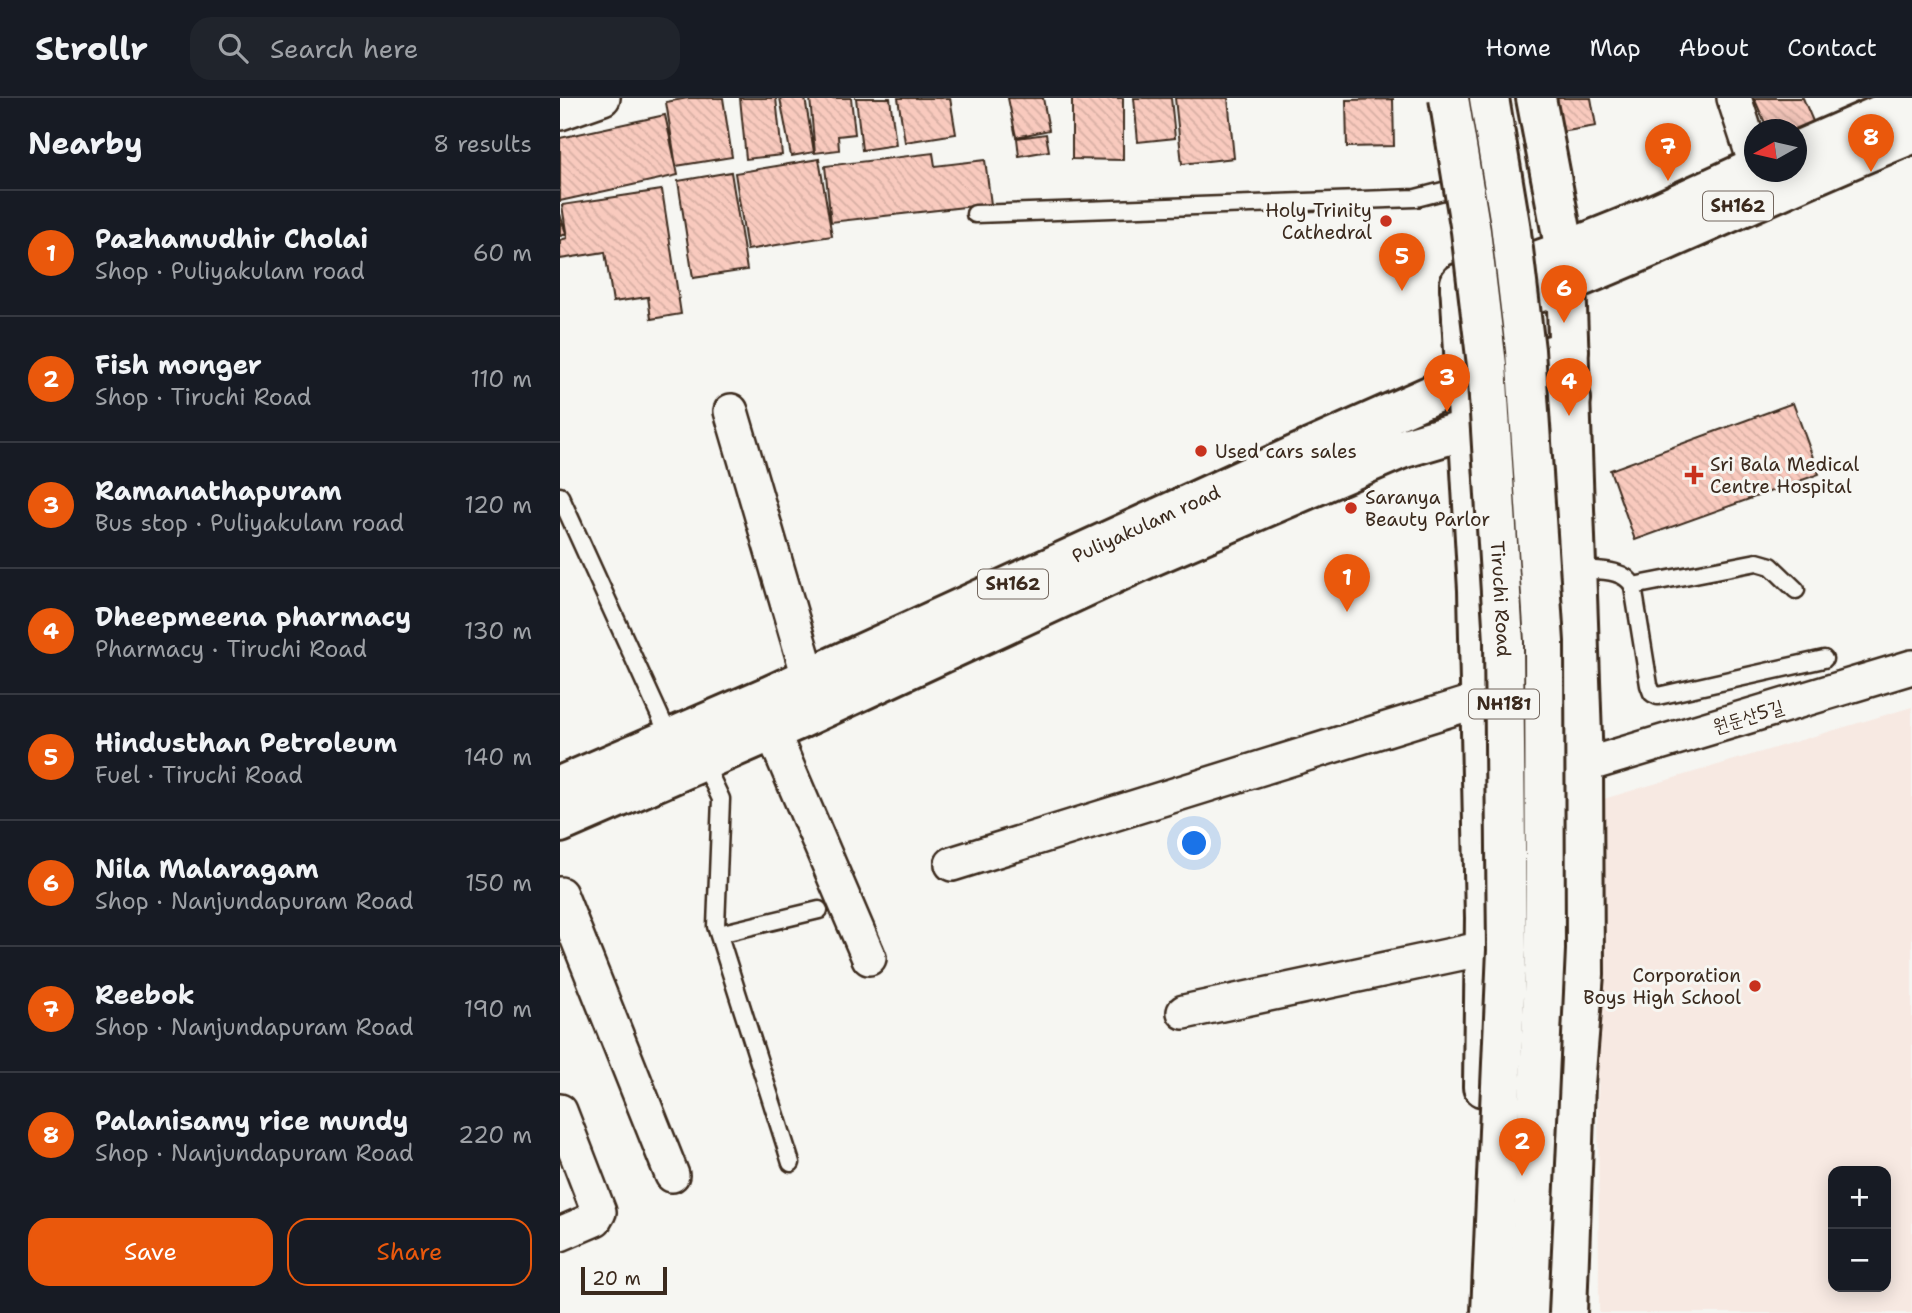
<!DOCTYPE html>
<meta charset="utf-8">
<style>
:root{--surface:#171b24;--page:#20242c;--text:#f1f3f6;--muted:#9ea1a6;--line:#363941;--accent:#ea580c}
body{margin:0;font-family:"Shantell Sans","Poor Story",sans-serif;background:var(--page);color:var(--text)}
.controls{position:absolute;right:21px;bottom:21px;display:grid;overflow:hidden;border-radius:14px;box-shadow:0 4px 18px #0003}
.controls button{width:63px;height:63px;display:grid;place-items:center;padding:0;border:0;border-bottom:2px solid var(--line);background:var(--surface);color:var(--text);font:35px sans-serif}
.compass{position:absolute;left:1184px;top:21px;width:63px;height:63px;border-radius:50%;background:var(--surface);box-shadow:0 4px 18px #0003;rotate:262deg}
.scale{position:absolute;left:21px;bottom:18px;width:86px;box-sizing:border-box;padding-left:7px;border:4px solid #3b2a1e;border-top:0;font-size:19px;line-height:24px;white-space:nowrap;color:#3b2a1e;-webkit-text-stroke:5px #f6f6f2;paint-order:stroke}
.you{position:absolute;left:635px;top:746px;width:24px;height:24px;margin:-18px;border:5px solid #fff;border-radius:50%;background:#1a73e8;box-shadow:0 0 0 10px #1a73e833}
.badge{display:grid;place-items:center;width:46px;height:46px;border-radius:50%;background:var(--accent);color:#fff;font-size:23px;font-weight:700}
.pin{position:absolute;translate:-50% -58px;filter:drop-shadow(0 2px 4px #0008)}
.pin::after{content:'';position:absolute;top:37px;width:24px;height:21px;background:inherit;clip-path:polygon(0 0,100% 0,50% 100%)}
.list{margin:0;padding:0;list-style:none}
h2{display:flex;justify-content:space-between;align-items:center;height:91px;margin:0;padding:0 28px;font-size:30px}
h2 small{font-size:23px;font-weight:400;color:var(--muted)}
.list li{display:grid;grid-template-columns:46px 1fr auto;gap:21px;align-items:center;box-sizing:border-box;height:126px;padding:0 28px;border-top:2px solid var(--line)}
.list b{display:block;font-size:26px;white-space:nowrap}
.list p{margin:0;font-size:23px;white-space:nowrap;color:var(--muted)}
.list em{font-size:23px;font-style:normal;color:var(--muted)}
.actions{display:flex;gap:14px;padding:21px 28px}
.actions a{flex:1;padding:16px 0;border:2px solid var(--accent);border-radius:21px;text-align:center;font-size:24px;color:var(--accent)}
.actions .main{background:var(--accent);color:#fff}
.icon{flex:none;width:38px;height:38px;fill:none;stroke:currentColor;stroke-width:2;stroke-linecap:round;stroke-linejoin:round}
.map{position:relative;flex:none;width:1352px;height:1215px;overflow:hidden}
header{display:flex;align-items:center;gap:42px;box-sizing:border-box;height:98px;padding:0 35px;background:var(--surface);border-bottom:2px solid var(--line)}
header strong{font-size:33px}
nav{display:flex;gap:38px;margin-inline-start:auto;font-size:24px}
.search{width:490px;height:63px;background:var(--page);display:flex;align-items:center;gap:18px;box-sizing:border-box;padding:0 24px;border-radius:21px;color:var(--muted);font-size:26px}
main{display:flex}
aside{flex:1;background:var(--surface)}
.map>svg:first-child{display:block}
.built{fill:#f7e9e2;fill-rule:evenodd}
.building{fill:url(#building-back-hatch);stroke:#3b2a1e;stroke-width:2}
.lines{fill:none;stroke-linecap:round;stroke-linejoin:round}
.lane-casing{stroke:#3b2a1e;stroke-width:21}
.street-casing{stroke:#3b2a1e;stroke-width:38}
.secondary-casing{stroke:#3b2a1e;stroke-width:44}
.primary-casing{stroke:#3b2a1e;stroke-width:44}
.lane{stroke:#f6f6f2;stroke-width:16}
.street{stroke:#f6f6f2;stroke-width:33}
.secondary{stroke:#f6f6f2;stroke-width:38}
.primary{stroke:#f6f6f2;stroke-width:38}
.highway-bridge-casing{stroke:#3b2a1e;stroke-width:44;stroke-linecap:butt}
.highway-bridge{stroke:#f6f6f2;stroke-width:38}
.poi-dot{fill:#c8321e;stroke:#f6f6f2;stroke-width:2.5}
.labels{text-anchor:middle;stroke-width:6;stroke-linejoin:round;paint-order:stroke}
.shield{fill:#f6f6f2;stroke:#73675e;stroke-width:2}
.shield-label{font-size:18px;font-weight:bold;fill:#3b2a1e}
.poi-label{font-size:19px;fill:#3b2a1e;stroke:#f6f6f2;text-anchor:start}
.street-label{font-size:19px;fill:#3b2a1e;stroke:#f6f6f2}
</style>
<header>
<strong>Strollr</strong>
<div class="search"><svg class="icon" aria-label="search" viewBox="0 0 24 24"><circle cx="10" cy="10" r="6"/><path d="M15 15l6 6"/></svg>Search here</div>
<nav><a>Home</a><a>Map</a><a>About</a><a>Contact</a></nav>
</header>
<main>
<aside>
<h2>Nearby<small>8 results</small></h2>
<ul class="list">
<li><span class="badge">1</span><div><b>Pazhamudhir Cholai</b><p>Shop · Puliyakulam road</p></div><em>60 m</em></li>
<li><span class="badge">2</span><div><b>Fish monger</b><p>Shop · Tiruchi Road</p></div><em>110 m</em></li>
<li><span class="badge">3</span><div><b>Ramanathapuram</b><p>Bus stop · Puliyakulam road</p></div><em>120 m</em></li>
<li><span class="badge">4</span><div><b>Dheepmeena pharmacy</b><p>Pharmacy · Tiruchi Road</p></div><em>130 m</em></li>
<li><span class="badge">5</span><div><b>Hindusthan Petroleum</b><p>Fuel · Tiruchi Road</p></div><em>140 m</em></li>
<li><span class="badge">6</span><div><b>Nila Malaragam</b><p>Shop · Nanjundapuram Road</p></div><em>150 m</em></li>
<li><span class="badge">7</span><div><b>Reebok</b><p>Shop · Nanjundapuram Road</p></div><em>190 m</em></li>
<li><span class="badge">8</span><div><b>Palanisamy rice mundy</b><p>Shop · Nanjundapuram Road</p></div><em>220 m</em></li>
</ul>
<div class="actions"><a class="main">Save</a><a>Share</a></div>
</aside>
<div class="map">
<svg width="1352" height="1215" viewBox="0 0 1352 1215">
<defs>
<pattern id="building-back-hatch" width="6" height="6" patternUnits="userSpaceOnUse" patternTransform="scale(1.75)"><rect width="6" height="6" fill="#f9cabe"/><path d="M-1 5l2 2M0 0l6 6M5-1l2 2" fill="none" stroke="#d6aea3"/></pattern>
</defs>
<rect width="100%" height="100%" fill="#f6f6f2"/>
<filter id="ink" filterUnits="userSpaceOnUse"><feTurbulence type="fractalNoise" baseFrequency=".0143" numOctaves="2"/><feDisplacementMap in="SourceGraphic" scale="14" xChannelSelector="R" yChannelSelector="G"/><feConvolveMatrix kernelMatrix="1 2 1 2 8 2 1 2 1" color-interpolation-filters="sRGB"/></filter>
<g filter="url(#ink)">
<path class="built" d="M1352,609v606h-313l-2,-512zM1273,1073h53v116h-53z"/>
<path class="building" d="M128,0h35l9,59 -56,9 -10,-64z
M180,0h36l6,57 -36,4z
M220,0h25l9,54 -23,4z
M250,0h41l4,36 -17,2 1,14 -24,3z
M296,0h34l6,47 -34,5z
M338,0h52l6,36 -51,8z
M448,0h35l6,32 -33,7z
M512,0h51v62l-51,-1z
M574,0h37l4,40 -37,4z
M615,0h53l6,60 -52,6z
M995,0h36l5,28 -35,6z
M1194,0h49l15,35 -21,10v-13h-29z
M833,1l1,47 -47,1 -1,-47z
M105,17l13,60 -118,26v-63z
M486,36l3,17 -30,5 -2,-18z
M373,55l2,13 50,-6 6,44 -160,18 -6,-56z
M259,61l13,77 -85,14 -12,-77z
M171,74l16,98 -54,8 -15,-97z
M102,92l19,124 -30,5 -3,-22 -35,5 -8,-50 -45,7v-19l7,-2 -5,-33z
M0,116l6,20 -6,2z
M1233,305l26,71 -184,66 -25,-70z"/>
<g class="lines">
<defs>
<path id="lane" d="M415,116l441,-16 31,-8
M0,398l110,242
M1018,471c19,2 46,-1 55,17l16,99 3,8 6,3 166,-37
M1073,488l124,-24 14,4 25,24
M143,663l18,38 -5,127 75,237
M159,836l100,-24"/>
<path id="street" d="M1174,0l21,64
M0,15l43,-15
M171,313l78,266
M212,633l97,227
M1023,668l329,-99
M392,766l528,-164
M0,796l112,281
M624,914l301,-64
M0,1013l39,101 -4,7 -35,15"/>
<path id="secondary" d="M976,0l29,153 18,515 1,208 -9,110 -8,229
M900,185l18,307 7,328 -2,169"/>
<g id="primary">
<path d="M1237,53l115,-50"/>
<path d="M900,190l105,-37 70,-28 120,-55"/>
<path d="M902,220c35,-11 71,-23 106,-36 116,-46 228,-102 344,-148"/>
<path id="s1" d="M0,688l211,-91 525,-240 169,-75 104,-30"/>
<path d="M0,725l240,-104 350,-162 251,-108 170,-50"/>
</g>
</defs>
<use href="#lane" class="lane-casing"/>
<use href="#street" class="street-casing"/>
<use href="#secondary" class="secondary-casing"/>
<use href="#primary" class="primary-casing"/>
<use href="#lane" class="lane"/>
<use href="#street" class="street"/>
<use href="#secondary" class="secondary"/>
<use href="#primary" class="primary"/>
<defs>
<g id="highway-bridge">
<path id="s2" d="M889,0l22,133 16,134 17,276 3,309 -16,363"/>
<path d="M929,0l21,126 15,126 19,292 1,307 -17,364"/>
</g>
</defs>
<use href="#highway-bridge" class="highway-bridge-casing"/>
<use href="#highway-bridge" class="highway-bridge"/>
</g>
</g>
<g class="poi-dot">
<circle cx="826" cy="123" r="7"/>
<circle cx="641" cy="353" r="7"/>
<path d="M1130.5 366.5h7v7h7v7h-7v7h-7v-7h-7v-7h7z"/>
<circle cx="791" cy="410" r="7"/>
<circle cx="1195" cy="888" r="7"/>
</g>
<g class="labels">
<g class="shield">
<rect x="1143" y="93.5" width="70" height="29" rx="5"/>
<rect x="418" y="471.5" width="70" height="29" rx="5"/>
<rect x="909" y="591.5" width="70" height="29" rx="5"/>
</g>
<g class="shield-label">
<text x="1178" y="114">SH162</text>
<text x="453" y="492">SH162</text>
<text x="944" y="612">NH181</text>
</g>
<g class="poi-label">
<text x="812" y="119" text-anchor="end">Holy Trinity<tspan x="812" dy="22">Cathedral</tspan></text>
<text x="655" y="360">Used cars sales</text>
<text x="1150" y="373">Sri Bala Medical<tspan x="1150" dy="22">Centre Hospital</tspan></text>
<text x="805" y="406">Saranya<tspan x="805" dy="22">Beauty Parlor</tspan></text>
<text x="1181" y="884" text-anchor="end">Corporation<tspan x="1181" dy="22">Boys High School</tspan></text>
</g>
<g class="street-label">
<text dy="7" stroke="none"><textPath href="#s1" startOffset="642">Puliyakulam road</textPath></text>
<text dy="7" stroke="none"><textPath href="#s2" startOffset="504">Tiruchi Road</textPath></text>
<text transform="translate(1188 618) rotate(-17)" y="7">원둔산5길</text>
</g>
</g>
</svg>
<div class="controls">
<button>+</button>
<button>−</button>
</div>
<svg class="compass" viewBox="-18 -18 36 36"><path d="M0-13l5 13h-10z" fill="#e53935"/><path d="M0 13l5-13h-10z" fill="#9ea1a6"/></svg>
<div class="scale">20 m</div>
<div class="you"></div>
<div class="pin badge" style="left:787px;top:514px">1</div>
<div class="pin badge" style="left:962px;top:1078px">2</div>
<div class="pin badge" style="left:887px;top:314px">3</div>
<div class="pin badge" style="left:1009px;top:318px">4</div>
<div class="pin badge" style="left:842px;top:193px">5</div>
<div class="pin badge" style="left:1004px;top:225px">6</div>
<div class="pin badge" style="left:1108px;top:83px">7</div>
<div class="pin badge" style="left:1311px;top:74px">8</div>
</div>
</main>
